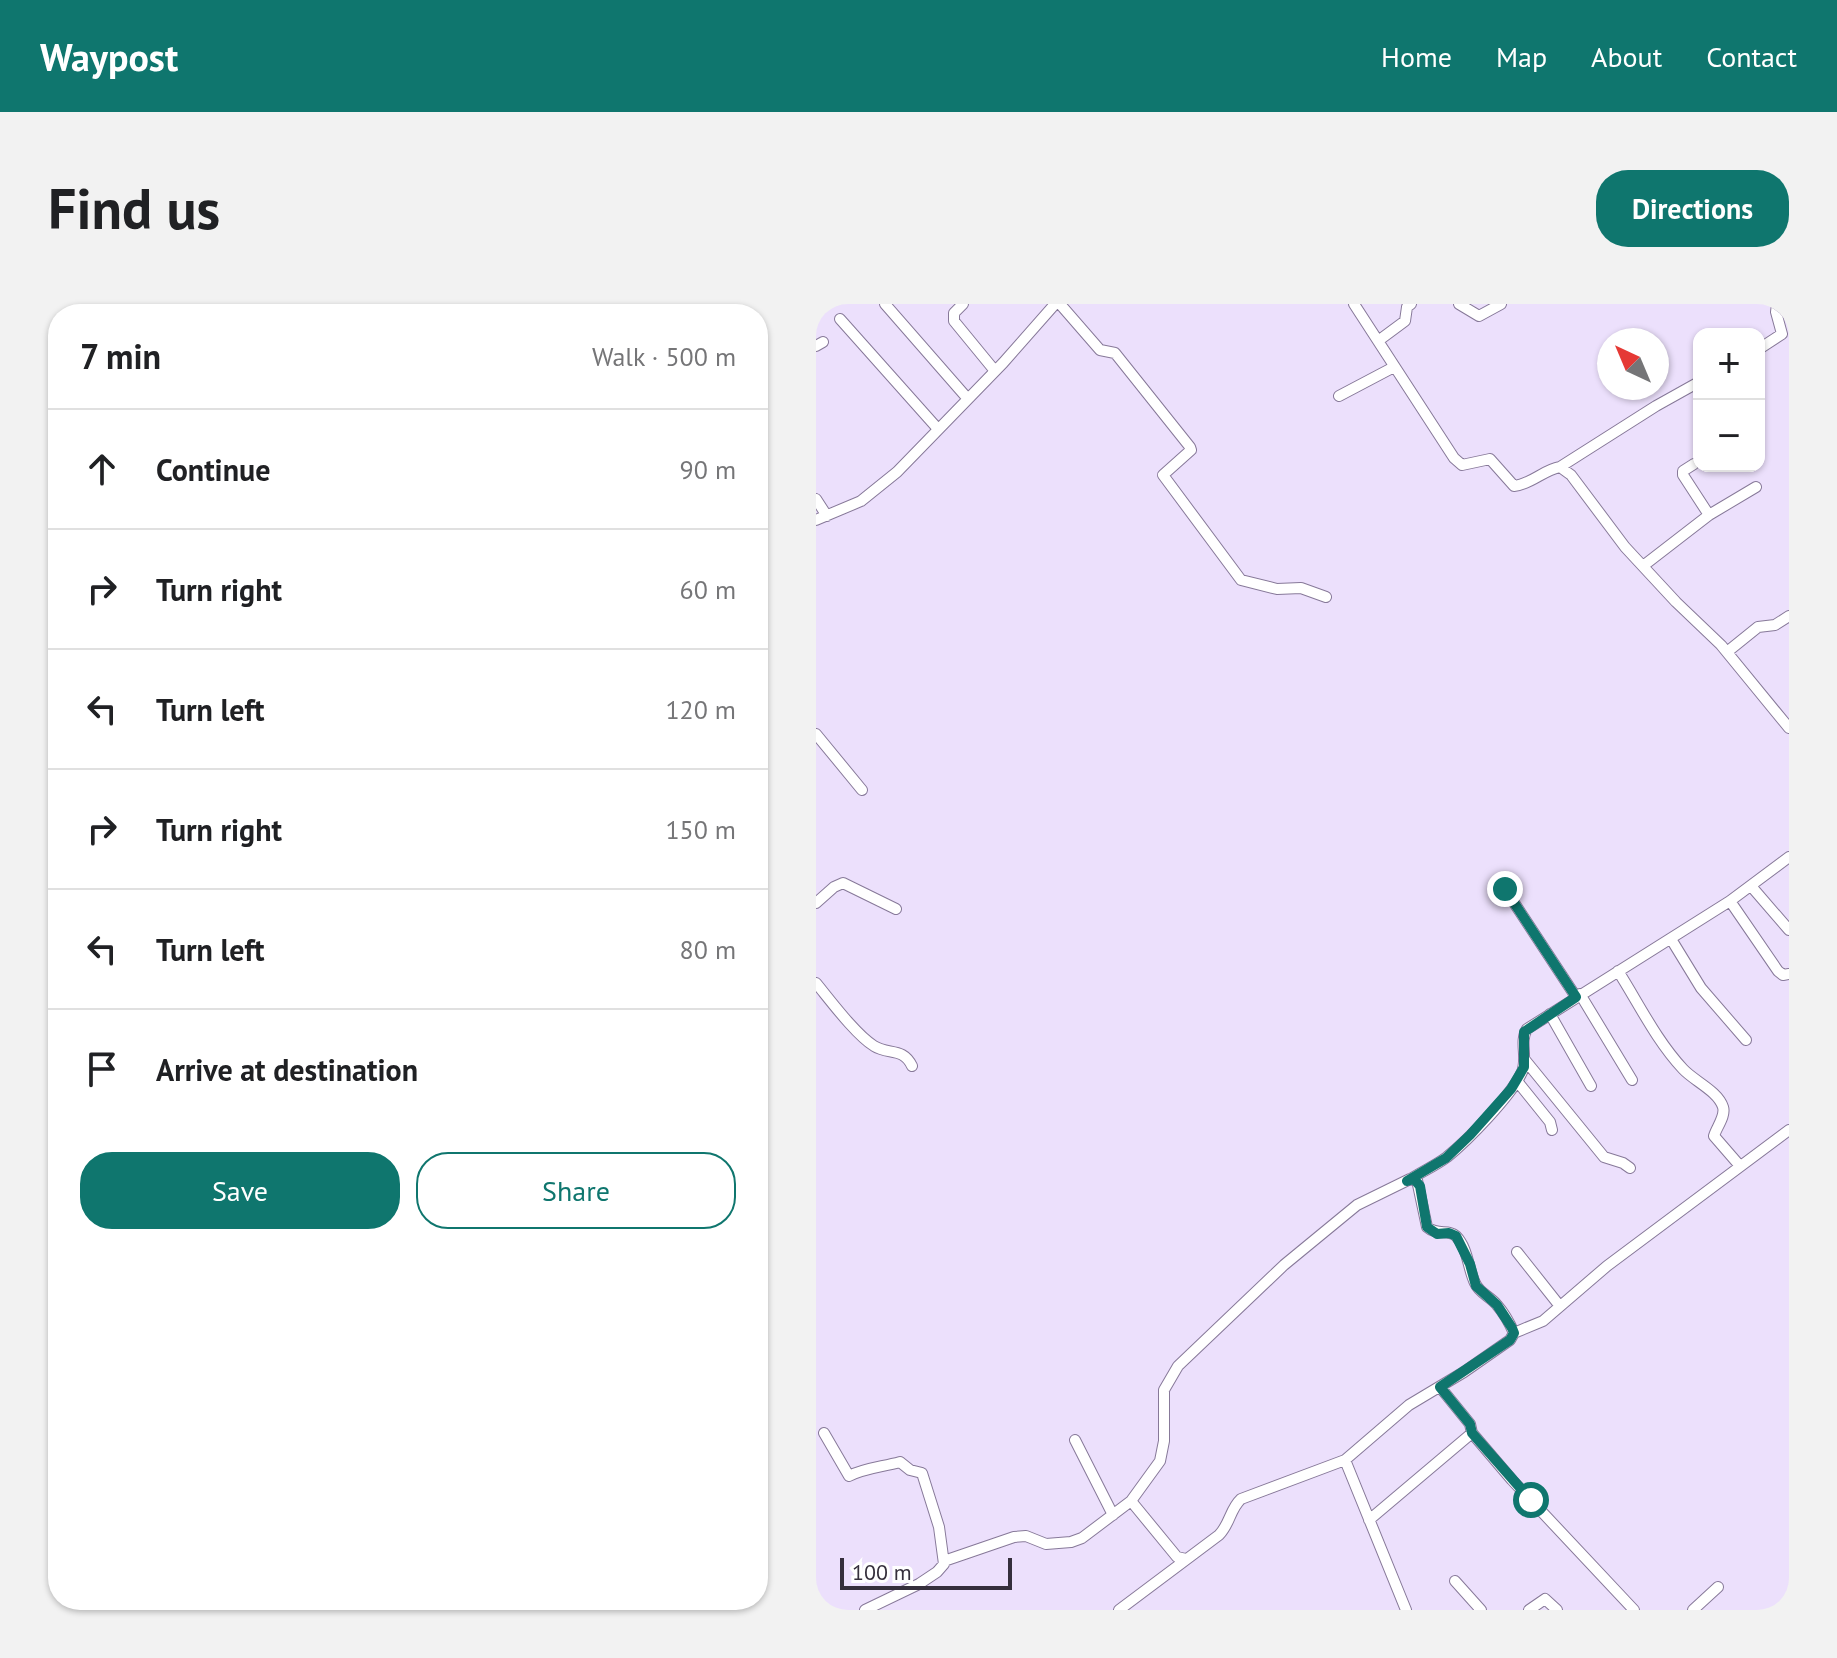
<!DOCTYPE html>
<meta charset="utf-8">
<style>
:root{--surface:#fff;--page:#f2f2f2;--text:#202124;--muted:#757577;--line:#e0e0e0;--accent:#0f766e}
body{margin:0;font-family:"PT Sans",sans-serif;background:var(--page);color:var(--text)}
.controls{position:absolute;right:24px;top:24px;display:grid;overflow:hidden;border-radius:16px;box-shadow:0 2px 6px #0004}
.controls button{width:72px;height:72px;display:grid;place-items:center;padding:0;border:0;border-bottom:2px solid var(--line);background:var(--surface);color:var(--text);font:40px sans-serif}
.compass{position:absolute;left:781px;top:24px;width:72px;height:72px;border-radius:50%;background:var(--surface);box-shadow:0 2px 6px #0004;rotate:316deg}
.scale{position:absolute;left:24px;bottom:20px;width:172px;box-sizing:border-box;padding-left:8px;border:4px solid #352f3c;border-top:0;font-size:22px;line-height:28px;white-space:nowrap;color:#352f3c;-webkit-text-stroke:6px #fff;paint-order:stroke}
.stop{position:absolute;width:24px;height:24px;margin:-18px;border:6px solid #0f766e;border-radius:50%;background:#fff}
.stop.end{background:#0f766e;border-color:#fff;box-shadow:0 2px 8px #0008}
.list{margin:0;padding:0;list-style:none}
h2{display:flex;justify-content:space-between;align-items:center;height:104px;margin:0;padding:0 32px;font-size:34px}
h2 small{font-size:26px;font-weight:400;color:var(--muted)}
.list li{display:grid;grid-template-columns:52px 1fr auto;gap:24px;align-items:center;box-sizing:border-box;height:120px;padding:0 32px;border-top:2px solid var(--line)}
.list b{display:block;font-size:30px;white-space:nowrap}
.list em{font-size:26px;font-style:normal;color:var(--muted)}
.actions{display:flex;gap:16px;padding:24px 32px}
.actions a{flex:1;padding:18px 0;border:2px solid var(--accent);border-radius:32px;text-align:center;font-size:28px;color:var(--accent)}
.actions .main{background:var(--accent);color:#fff}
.icon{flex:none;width:44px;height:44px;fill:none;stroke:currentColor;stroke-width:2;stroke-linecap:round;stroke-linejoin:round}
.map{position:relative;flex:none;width:973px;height:1306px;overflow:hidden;border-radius:32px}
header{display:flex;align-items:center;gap:48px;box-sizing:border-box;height:112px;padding:0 40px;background:var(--accent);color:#fff}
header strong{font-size:38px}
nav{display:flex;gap:44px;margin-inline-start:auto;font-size:28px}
.intro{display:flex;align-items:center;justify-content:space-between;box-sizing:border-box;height:192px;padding:0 48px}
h1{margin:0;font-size:56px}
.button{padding:20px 36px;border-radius:32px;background:var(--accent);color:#fff;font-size:28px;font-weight:700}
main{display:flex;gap:48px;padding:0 48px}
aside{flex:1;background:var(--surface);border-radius:32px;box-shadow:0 2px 6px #0004}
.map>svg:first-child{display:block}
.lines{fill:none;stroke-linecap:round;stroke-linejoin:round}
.minor-casing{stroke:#877999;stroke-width:12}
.minor{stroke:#fff;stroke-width:10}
.route{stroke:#0f766e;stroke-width:10}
</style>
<header>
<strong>Waypost</strong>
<nav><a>Home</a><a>Map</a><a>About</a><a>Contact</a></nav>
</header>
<div class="intro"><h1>Find us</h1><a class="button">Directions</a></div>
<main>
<aside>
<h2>7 min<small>Walk · 500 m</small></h2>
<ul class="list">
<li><svg class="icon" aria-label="ahead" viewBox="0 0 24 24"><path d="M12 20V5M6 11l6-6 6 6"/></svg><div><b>Continue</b></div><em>90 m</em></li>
<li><svg class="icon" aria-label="right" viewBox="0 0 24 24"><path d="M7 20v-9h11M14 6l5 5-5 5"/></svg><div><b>Turn right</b></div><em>60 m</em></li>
<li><svg class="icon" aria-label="left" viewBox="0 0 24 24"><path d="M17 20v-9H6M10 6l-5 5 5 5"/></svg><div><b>Turn left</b></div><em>120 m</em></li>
<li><svg class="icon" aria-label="right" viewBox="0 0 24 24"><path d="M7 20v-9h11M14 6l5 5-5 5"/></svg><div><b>Turn right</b></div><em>150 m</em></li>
<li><svg class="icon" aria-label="left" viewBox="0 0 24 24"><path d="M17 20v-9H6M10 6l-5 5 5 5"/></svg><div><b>Turn left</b></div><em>80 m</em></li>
<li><svg class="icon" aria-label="arrive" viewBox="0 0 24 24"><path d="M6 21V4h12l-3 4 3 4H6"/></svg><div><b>Arrive at destination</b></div></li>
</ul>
<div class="actions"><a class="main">Save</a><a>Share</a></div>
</aside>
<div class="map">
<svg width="973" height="1306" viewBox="0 0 973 1306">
<rect width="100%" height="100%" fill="#ece0fc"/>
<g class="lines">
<defs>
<path id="minor" d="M69,0l83,95
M147,0l-9,9v8l41,50
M244,0l40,46 15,3 75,94 1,3 -28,25 78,105 36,9 24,-1 25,9
M538,0l100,154 8,7 28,-6 24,27c18,-2 29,-16 46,-19l11,8 54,72 51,55 45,43 68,83
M643,0l20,12 22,-12
M24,15l98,110
M562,37l27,-20 2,-14 4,-3
M0,42l7,-4
M943,45l23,-15 -6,-22 1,-8
M523,92l55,-29
M878,160l-11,7v4l26,40
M744,163l96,-61 43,-24
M0,195l11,17
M0,216l45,-19 36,-29 106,-109 52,-59
M827,262l66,-51 47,-28
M911,348l31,-25 17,-2 14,-9
M0,430l46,56
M935,582l38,44
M689,585l71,108
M914,597l48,70 5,4 6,-1
M0,599l18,-16 9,-4 53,26
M855,635l30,49 45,52
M802,667c21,33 38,69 65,98 11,12 35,22 40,38 3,9 -7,21 -9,29l26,30
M0,679c14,17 40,52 58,63 14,9 29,1 38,20
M764,690l52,86
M734,710l41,72
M709,756l79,97 19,6 7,5
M701,777l33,41 2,8
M593,876c12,-8 26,-14 38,-23 21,-17 64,-61 75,-85 6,-15 -3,-30 5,-43l203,-128 59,-44
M701,948l42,53
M698,1029l29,-12 64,-55 182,-136
M8,1129l25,43c16,-8 33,-9 51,-14l10,8 12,3 17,54 5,37 -7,8 -18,12 -54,26
M656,1129l40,47 122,130
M259,1136l38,75
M529,1156l61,150
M315,1197l46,56 9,2
M553,1216l103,-87 -2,-9 -30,-37
M128,1257l70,-24 12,-1 20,8 25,-2 11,-4 49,-37 29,-40 4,-20v-51l14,-24 106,-101 73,-60 53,-26 7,1 10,47c10,9 22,2 29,9 12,12 12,33 19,47 4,10 16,14 22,22 7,8 13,19 17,28l-4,7 -46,32 -55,33 -64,55 -104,39c-11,10 -11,25 -22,36l-100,75
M639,1277l26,29
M713,1306l16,-11 12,11
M877,1306l25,-23"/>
</defs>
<use href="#minor" class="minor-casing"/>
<use href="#minor" class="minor"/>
</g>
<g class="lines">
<path class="route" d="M689,585l71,108 -52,35v35l-13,22 -41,46 -24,23 -39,23 7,-2 6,7 7,41 10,7 12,-1 7,3 14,28 6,22 21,19 15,23 2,5 -4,7 -70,47 30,37 2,9 59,67"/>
</g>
</svg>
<div class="controls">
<button>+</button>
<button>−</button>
</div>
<svg class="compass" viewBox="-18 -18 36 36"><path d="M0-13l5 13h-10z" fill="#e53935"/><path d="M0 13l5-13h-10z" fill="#757577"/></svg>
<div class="scale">100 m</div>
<div class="stop" style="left:715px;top:1196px"></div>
<div class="stop end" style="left:689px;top:585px"></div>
</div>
</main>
